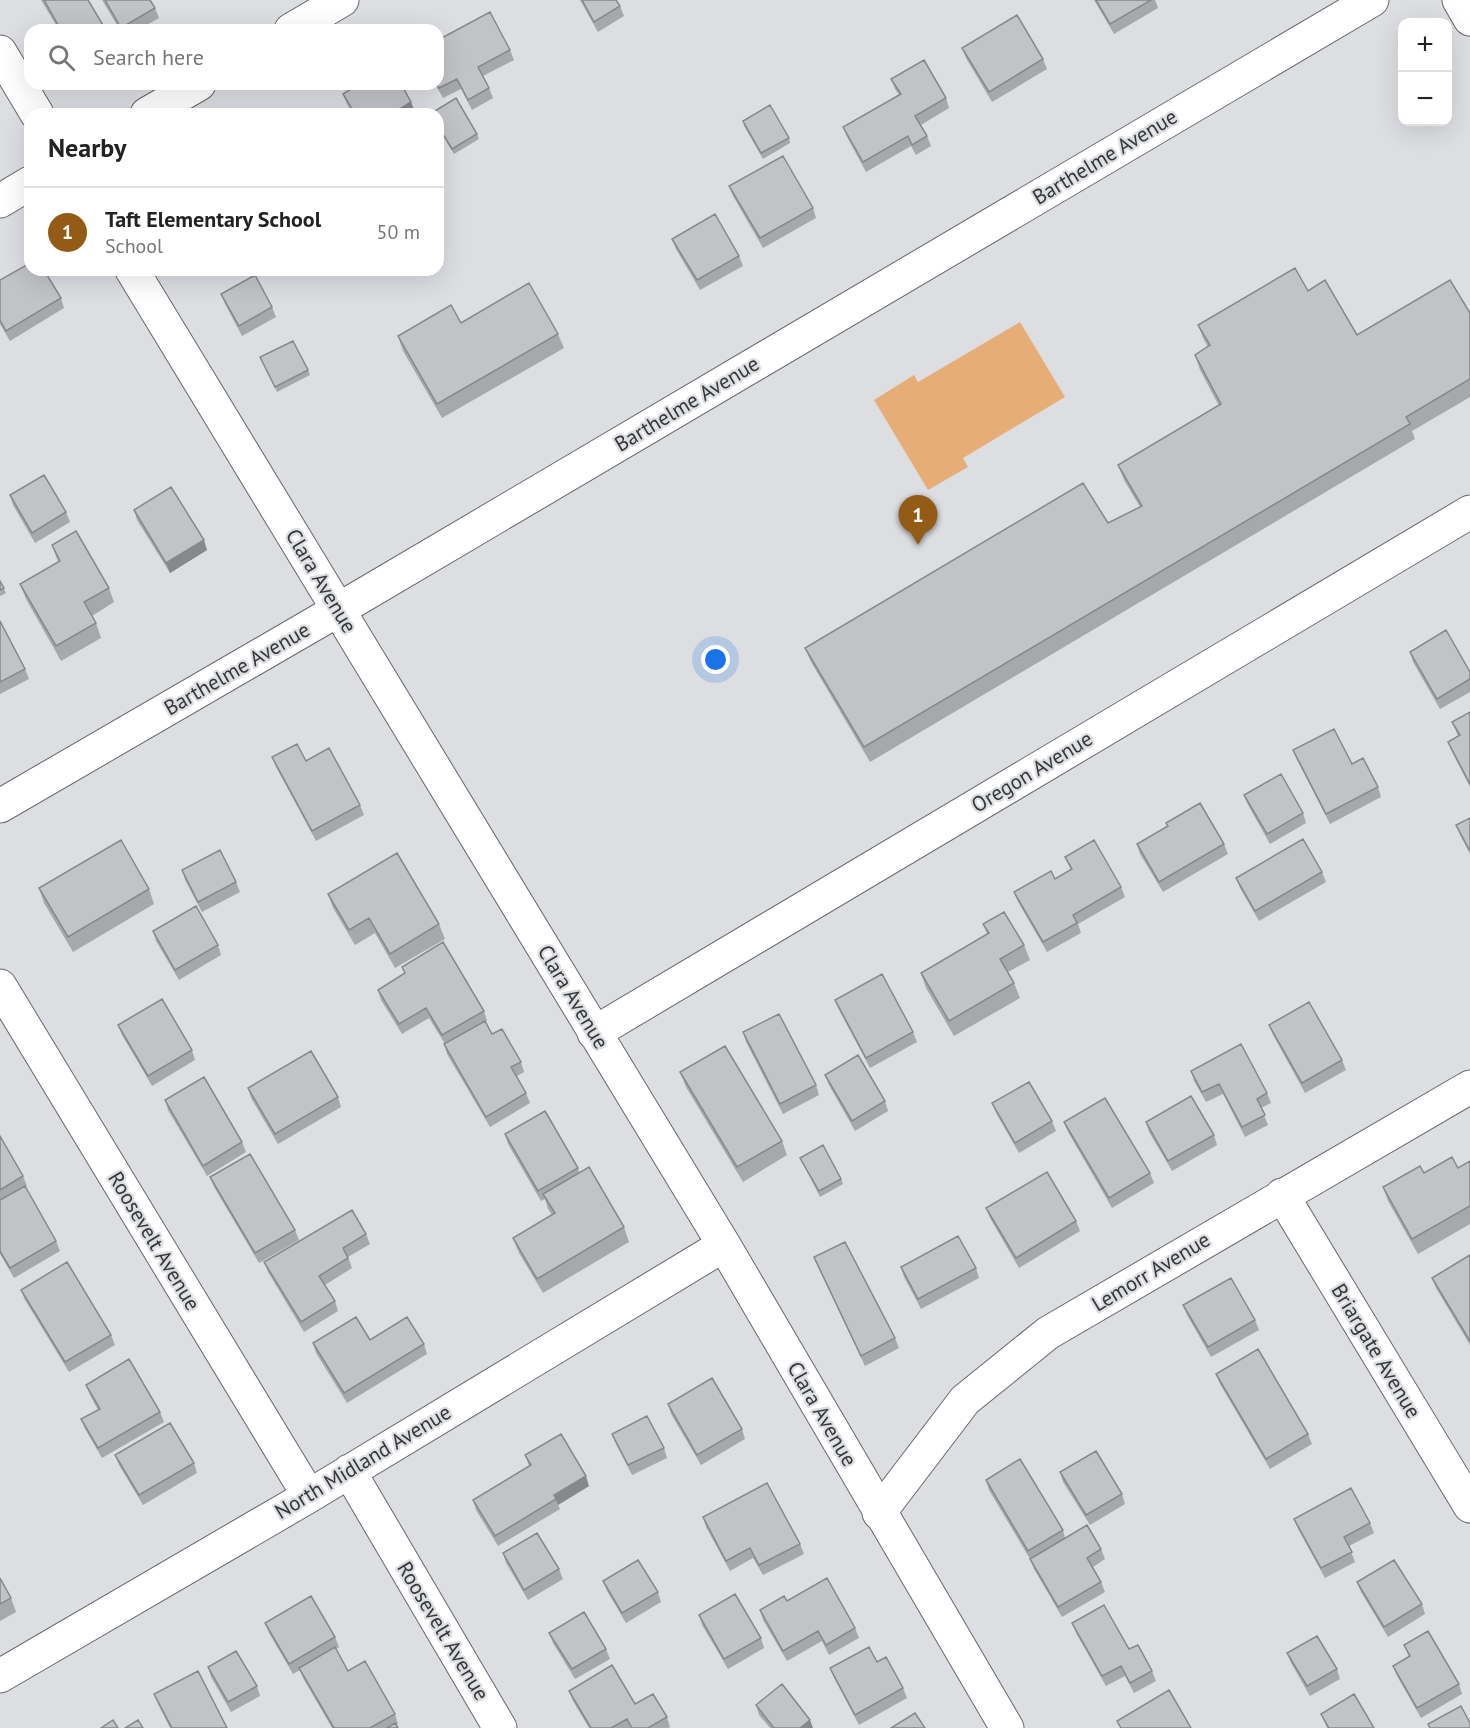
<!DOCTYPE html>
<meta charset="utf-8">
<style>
:root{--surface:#fff;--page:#f6f6f6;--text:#222;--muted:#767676;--line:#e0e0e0;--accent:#945b16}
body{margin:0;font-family:"PT Sans",sans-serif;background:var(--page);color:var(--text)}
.controls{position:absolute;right:18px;top:18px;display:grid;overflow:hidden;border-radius:12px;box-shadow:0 6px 24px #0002}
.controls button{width:54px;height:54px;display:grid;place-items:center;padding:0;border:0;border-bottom:2px solid var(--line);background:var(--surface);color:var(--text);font:30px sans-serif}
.you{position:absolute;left:716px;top:660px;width:21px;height:21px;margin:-15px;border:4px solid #fff;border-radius:50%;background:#1a73e8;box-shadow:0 0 0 9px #1a73e833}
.badge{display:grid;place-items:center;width:39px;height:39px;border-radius:50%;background:var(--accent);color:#fff;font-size:20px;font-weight:700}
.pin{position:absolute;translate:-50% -50px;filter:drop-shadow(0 2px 3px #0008)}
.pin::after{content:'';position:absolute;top:32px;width:21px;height:18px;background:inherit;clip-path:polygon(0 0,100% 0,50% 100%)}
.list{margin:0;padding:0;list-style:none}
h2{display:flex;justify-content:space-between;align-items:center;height:78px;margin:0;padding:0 24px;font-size:26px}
h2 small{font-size:20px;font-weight:400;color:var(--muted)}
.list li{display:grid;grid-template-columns:39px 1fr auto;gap:18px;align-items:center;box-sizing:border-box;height:90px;padding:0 24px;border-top:2px solid var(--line)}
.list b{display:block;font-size:22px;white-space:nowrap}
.list p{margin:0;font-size:20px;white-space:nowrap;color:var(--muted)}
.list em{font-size:20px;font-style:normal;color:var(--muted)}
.icon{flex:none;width:33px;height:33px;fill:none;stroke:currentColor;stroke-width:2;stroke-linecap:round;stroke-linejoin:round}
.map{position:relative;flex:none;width:1470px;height:1728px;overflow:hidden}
.search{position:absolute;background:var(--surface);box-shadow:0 6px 24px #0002;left:24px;top:24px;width:420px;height:66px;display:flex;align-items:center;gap:15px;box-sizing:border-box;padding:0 21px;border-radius:18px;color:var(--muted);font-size:22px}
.panel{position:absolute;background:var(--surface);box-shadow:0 6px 24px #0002;left:24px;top:108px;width:420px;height:168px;border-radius:18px}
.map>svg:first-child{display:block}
.green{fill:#e6ae76}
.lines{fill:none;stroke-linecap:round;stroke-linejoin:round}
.minor-casing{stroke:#66686b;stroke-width:35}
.minor{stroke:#fff;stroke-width:33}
.wall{fill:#a6a8ab}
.shaded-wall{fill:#87888b}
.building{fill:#c1c3c7;stroke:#87888b;stroke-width:1.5}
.labels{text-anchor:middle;stroke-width:4.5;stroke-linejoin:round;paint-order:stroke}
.street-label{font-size:21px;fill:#353637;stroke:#dcdee2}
</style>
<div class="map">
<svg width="1470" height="1728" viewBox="0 0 1470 1728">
<rect width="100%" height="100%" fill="#dcdee2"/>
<path class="green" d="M1020,322l45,75 -102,61 5,9 -40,23 -54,-90 40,-25 4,7z"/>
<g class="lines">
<defs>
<path id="minor" d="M1459,0l11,19
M291,30l51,-30
M0,52l37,62
M147,114l52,-30
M0,201l30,-18
M132,270l592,975 283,483
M0,806l338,-196 1034,-610
M0,986l309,510
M594,1033l876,-521
M1282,1195l188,311
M349,1471l151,257
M879,1513l86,-113 83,-67 422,-246
M0,1676l309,-180 415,-251"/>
</defs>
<use href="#minor" class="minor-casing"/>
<use href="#minor" class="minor"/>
</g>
<path class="wall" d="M41,0h47l18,30h-47z
M102,0h48l5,8 4,10 -21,12h-18z
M580,0h36l4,6 4,10 -26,16z
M1094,0h61l3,8 -44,26z
M962,48l81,11 4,10 -55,33 -26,-44z
M510,50l4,10 -31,16 6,12 4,10 -21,12 -11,-21 -18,9 -8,-14h3z
M891,79l55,19 3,10 -28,17 6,11 4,10 -15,9 -5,-9 -45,26 -19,-35 -4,-10 56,-32 -4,-6z
M343,94l72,18 -4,2h-58l-6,-10z
M438,114l39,20 2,5 -25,15 -16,-26z
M743,121l46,17 1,5 -27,16 -19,-33z
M729,186l84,22 3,10 -53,30 -30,-52z
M672,239l67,17 4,10 -43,24 -24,-41z
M195,270h13l-10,6z
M0,280l61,18 3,10 -54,33 -10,-17z
M1308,291l49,44 113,-22v84l-58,34 3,8 -545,323 -59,-100 -6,-14 303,-125 32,-16 -16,-27 -6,-15 101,-59 -19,-36 -5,-15 13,-8 -4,-7 -6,-15z
M221,294l51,13 4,10 -34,19 -17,-32z
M461,323l97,11 6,14 -122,70 -39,-67 -5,-15z
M260,357l48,13 2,5 -33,17z
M10,495l56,17 4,10 -35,21 -22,-38z
M134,510l73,40 -37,23 -33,-53z
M52,545l57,43 5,14 -22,14 4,7 5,15 -40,23 -35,-62 -6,-15 38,-22z
M0,581l6,12 -6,3z
M0,621l25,48 4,10 -29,15z
M1410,652l60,20v20l-30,17 -27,-47z
M1470,712v75l-18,-35 -4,-10 10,-6 -6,-14z
M1293,750l59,14 26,23 3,10 -51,27 -33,-64z
M272,757l88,48 4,10 -48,26 -40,-74z
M1244,795l59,18 3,10 -36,21 -22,-39z
M1470,818v36l-10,-19 -4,-10z
M1166,823l58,21 4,10 -65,38 -23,-38 -3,-10 30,-18z
M1065,857l56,30 4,10 -47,27 3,9 -34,19 -29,-50 -4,-10 41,-13 16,-9z
M182,870l54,12 4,10 -38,20 -17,-32z
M1322,872l4,10 -67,39 -19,-33 -4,-10z
M39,888l110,1 5,15 -81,48 -29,-49z
M328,894l111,30 6,15 -50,29 -20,-35 -20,12 -22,-37z
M983,924l41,21 6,15 -22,12 6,11 6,15 -66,38 -28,-48 -5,-15 66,-39z
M153,931l65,14 3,10 -42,25 -23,-39z
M402,967l82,44 3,10 -2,1 7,12 29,28 3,10 -7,4 9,17 4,10 -40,24 -43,-73 -3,-10h1l-16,-26 -27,16 -21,-34 -3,-10 27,-17z
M835,1000l78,32 4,10 -47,26 -31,-58z
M118,1025l74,25 3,10 -43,26 -30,-51z
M1269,1025l73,35 4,10 -41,23 -32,-58z
M743,1032l73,53 3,10 -36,19 -37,-72z
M1191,1071l76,22 4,10 -10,5 7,17 -23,12 -22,-43 -17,8 -12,-21z
M680,1072l102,69 5,14 -44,27 -57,-95z
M825,1075l60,26 3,10 -33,20 -26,-46z
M248,1088l90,9 3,10 -63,37 -27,-46z
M165,1100l77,42 4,10 -39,24 -39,-66z
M992,1103l60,18 4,10 -37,22 -23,-40z
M1064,1122l86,51 4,10 -42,25 -44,-76z
M1146,1122l68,13 3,10 -45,26 -23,-39z
M505,1134l73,34 1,4 45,55 5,15 -86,51 -24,-40 -6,-15 39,-23 -4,-6 -3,-10 -4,2 -33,-57z
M0,1136l23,40 4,10 -2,1 31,54 4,10 -46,27 -14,-24z
M800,1158l41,21 2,5 -23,13z
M1470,1161v63l-52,30 -30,-53 -5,-14 41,-14 34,-5z
M210,1177l85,53 4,10 -40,23 -45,-76z
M986,1208l90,13 4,10 -61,37 -29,-50z
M366,1234l4,10 -22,13 4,11 -27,17 10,16 3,10 -34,21 -36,-60 -4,-10z
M1470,1255v90l-34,-57 -4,-10z
M814,1257l81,81 4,10 -34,18 -47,-99z
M901,1267l75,1 3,10 -58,31 -17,-32z
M21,1290l90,45 4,10 -46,27 -44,-72z
M1183,1305l72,15 4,10 -48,27 -24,-42z
M370,1340l54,4 3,10 -80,49 -31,-50 -3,-10z
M1216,1374l92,60 4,10 -42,25 -50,-85z
M86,1385l74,27 4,10 -62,36 -17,-29 -4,-10 17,-9 -8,-15z
M668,1404l74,25 3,10 -44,26 -30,-51z
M612,1434l52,14 3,10 -35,17 -16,-31z
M115,1455l79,8 3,10 -54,32 -24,-40z
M525,1455l64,31 -31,19 2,4 -62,37 -22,-36 -3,-10 56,-34z
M1060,1472l62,22 3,10 -35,21 -27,-43z
M986,1480l77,50 2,8 36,11 4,10 -12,8 8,15 4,10 -43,25 -28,-48 -4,-10 -41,-69z
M703,1517l97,27 4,10 -41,21 -10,-17 -23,13 -24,-44z
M1294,1519l76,4 4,10 -25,13 6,16 -30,16 -27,-49z
M503,1553l56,16 4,10 -35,21 -22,-37z
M0,1578l11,20 5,14 -16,9z
M603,1581l55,11 3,10 -35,21 -19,-32z
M1357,1582l65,22 3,10 -37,23 -27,-45z
M787,1601l68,27 4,10 -30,17 -7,-14 -35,20 -24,-41 -3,-10z
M699,1615l62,23 3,10 -36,21 -26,-44z
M265,1623l70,14 4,10 -3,2 12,22 47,43 3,10 -2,1 2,3h-66l-29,-50 -3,-8 -7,4 -24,-41z
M1072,1623l57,26 23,22 4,10 -22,12 -9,-17 -19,10 -30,-53z
M549,1633l57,16 4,10 -35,20 -22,-36z
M1404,1645l55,39 3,10 -41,24 -24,-42 -4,-10 16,-9z
M1287,1653l50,16 3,10 -30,17 -19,-33z
M877,1662l26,26 4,10 -48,27 -25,-47 -4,-10z
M208,1667l49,19 3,10 -29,16 -20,-35z
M569,1691l98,26 3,10 -2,1h-79l-16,-27z
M154,1694l73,34h-57l-12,-24z
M756,1705l57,23h-43l-11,-13z
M1321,1714l53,14h-47z"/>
<path class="shaded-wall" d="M411,102l4,10 -4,2h-14l-1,-3z
M204,540l3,10 -37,23 -4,-10z
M586,1476l3,10 -31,19 -4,-10z
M810,1720l3,8h-13z"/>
<path class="building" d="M44,0h44l18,30h-45z
M105,0h45l5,8 -34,20z
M582,0h34l4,6 -26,16z
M1096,0h55l-41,24z
M490,12l20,38 -32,17 11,21 -21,12 -11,-21 -18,9 -2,-4h1v-44z
M1017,15l26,44 -54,33 -27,-44z
M924,60l22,38 -31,18 12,20 -15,9 -4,-9 -45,26 -20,-35 58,-33 -10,-15z
M359,84h42l10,18 -15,9 1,3h-42l-12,-20z
M456,98l21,36 -25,15 -14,-23v-12h-8z
M770,105l19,33 -28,15 -18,-32z
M783,156l30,52 -53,30 -31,-52z
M715,214l24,42 -42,24 -25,-41z
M30,263v7h14l17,28 -55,33 -6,-11v-40z
M1295,268l13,23 17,-11 32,55 93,-55 20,33v66l-64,38 4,7 -546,323 -59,-99 278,-165 25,40 34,-17 -24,-41 103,-61 -26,-49 15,-10 -12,-20z
M255,275l17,32 -33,19 -18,-32z
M529,283l29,51 -121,70 -39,-68 53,-31 10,18z
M293,341l15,29 -33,17 -15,-30z
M44,475l22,37 -34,21 -22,-38z
M171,487l33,53 -38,23 -32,-53z
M76,531l33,57 -25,14 12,21 -40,23 -36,-62 40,-23 -8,-16z
M0,581l4,7 -4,2z
M0,621l25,48 -25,13z
M1446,630l24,42v7l-33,20 -27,-47z
M1470,712v72l-22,-42 12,-7 -8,-13z
M1334,729l18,35 11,-6 15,29 -52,27 -33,-64z
M297,744l9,17 23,-13 31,57 -48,26 -40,-74z
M1281,774l22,39 -36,21 -23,-39z
M1200,803l24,41 -65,38 -22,-38 31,-18 -2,-3z
M1470,818v33l-14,-26z
M1303,839l19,33 -67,39 -19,-33z
M121,840l28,49 -81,48 -29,-49z
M1094,840l27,47 -48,28 4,8 -34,19 -29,-50 37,-21 4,8 17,-10 -7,-12z
M220,850l16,32 -38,20 -16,-32z
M397,853l42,71 -49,30 -21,-36 -20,12 -21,-36z
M196,906l22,39 -43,25 -22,-39z
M1004,912l20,33 -24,14 14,24 -65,38 -28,-48 68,-40 -6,-9z
M443,942l41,69 -42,24 -16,-27 -27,16 -21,-34 27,-17 -3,-6z
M882,974l31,58 -47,26 -31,-58z
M162,999l30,51 -44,26 -30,-51z
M1309,1002l33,58 -40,23 -33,-58z
M779,1014l37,71 -36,19 -37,-72z
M485,1021l7,13 10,-5 19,33 -10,5 15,26 -40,24 -42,-73z
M1241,1044l26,49 -10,6 8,16 -23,12 -23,-43 -17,8 -11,-21z
M725,1046l57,95 -45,26 -57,-95z
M311,1051l27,46 -63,37 -27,-46z
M858,1055l27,46 -33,20 -27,-46z
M204,1077l38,65 -39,24 -38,-66z
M1029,1082l23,39 -37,22 -23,-40z
M1191,1096l23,39 -46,26 -22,-39z
M1105,1098l45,75 -41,25 -45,-76z
M545,1111l33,57 -40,23 -33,-57z
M0,1136l23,40 -23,14z
M823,1145l18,34 -22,12 -19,-33z
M250,1154l45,76 -40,23 -45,-76z
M1452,1157l6,11 12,-7v45l-58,33 -29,-52 37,-21 4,7z
M589,1167l35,60 -87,52 -24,-41 42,-25 -12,-19z
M1047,1172l29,49 -60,37 -30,-50z
M25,1186l31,55 -46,27 -10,-17v-51z
M352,1210l14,24 -23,14 5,10 -29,18 16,25 -34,21 -37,-60z
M958,1236l18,32 -58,31 -17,-32z
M845,1242l50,96 -34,18 -47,-99z
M1470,1255v86l-38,-63z
M67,1262l44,73 -46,27 -44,-72z
M1231,1278l24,42 -47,27 -25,-42z
M356,1317l14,23 37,-23 17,27 -80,49 -31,-50z
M1258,1349l50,85 -42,25 -50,-85z
M129,1359l31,53 -62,36 -17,-29 19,-10 -14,-24z
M712,1378l30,51 -45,26 -29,-51z
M647,1416l17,32 -36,17 -16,-31z
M170,1423l24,40 -55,32 -24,-40z
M561,1434l25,42 -32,19 2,4 -61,37 -22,-36 58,-35 -6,-10z
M1096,1451l26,43 -36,21 -26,-43z
M1020,1459l43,71 -35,21 -42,-71z
M767,1483l33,61 -41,21 -9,-17 -24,13 -23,-44z
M1351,1488l19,35 -26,14 8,15 -31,16 -27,-49z
M1087,1525l14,24 -14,9 14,24 -43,25 -28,-48z
M537,1533l22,36 -35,21 -21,-37z
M638,1560l20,32 -36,21 -19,-32z
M1394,1560l28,44 -38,23 -27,-45z
M0,1578l11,20 -11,6z
M827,1578l28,50 -29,17 -8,-14 -35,20 -23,-41 24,-14 3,5z
M735,1594l26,44 -37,21 -25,-44z
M311,1596l24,41 -46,27 -24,-41z
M1104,1605l25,44 9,-4 14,26 -22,12 -9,-17 -19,10 -30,-53z
M584,1612l22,37 -34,20 -23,-36z
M1428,1631l31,53 -42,24 -24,-42 17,-10 -6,-11z
M1317,1636l20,33 -30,17 -20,-33z
M335,1647l13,24 17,-10 30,53 -25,14h-36l-35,-60z
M869,1647l8,15 9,-5 17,31 -48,27 -25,-47z
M236,1651l21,35 -29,16 -20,-35z
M612,1665l23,39 18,-10 14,23 -19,11h-16l-5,-9 -16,9h-20l-22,-37z
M198,1671l29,57h-55l-18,-34z
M782,1684l28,36 -10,8h-26l-18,-23z
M1169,1690l22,38h-70l-4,-7z
M1354,1694l20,34h-45l-8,-14z
M1461,1706l9,17v5h-40l-2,-4z
M915,1713l10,15h-34z
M113,1720l5,8h-17z
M138,1720l5,8h-18z
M395,1723l3,5h-11z"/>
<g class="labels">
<g class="street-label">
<text transform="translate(1105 157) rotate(-31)" y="7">Barthelme Avenue</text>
<text transform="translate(687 404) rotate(-31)" y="7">Barthelme Avenue</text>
<text transform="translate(321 581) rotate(59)" y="7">Clara Avenue</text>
<text transform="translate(237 669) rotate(-30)" y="7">Barthelme Avenue</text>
<text transform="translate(1032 772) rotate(-31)" y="7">Oregon Avenue</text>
<text transform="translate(573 997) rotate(59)" y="7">Clara Avenue</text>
<text transform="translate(154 1241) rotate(59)" y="7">Roosevelt Avenue</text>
<text transform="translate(1151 1272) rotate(-31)" y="7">Lemorr Avenue</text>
<text transform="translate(1376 1351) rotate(59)" y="7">Briargate Avenue</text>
<text transform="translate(822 1414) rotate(60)" y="7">Clara Avenue</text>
<text transform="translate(363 1462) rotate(-31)" y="7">North Midland Avenue</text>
<text transform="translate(443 1631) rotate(59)" y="7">Roosevelt Avenue</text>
</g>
</g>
</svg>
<div class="controls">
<button>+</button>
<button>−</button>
</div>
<div class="you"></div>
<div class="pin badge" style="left:918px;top:545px">1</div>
<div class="search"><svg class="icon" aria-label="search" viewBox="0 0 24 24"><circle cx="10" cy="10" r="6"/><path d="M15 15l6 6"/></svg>Search here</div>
<section class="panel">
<h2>Nearby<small></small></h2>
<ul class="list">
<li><span class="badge">1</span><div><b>Taft Elementary School</b><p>School</p></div><em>50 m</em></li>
</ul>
</section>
</div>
